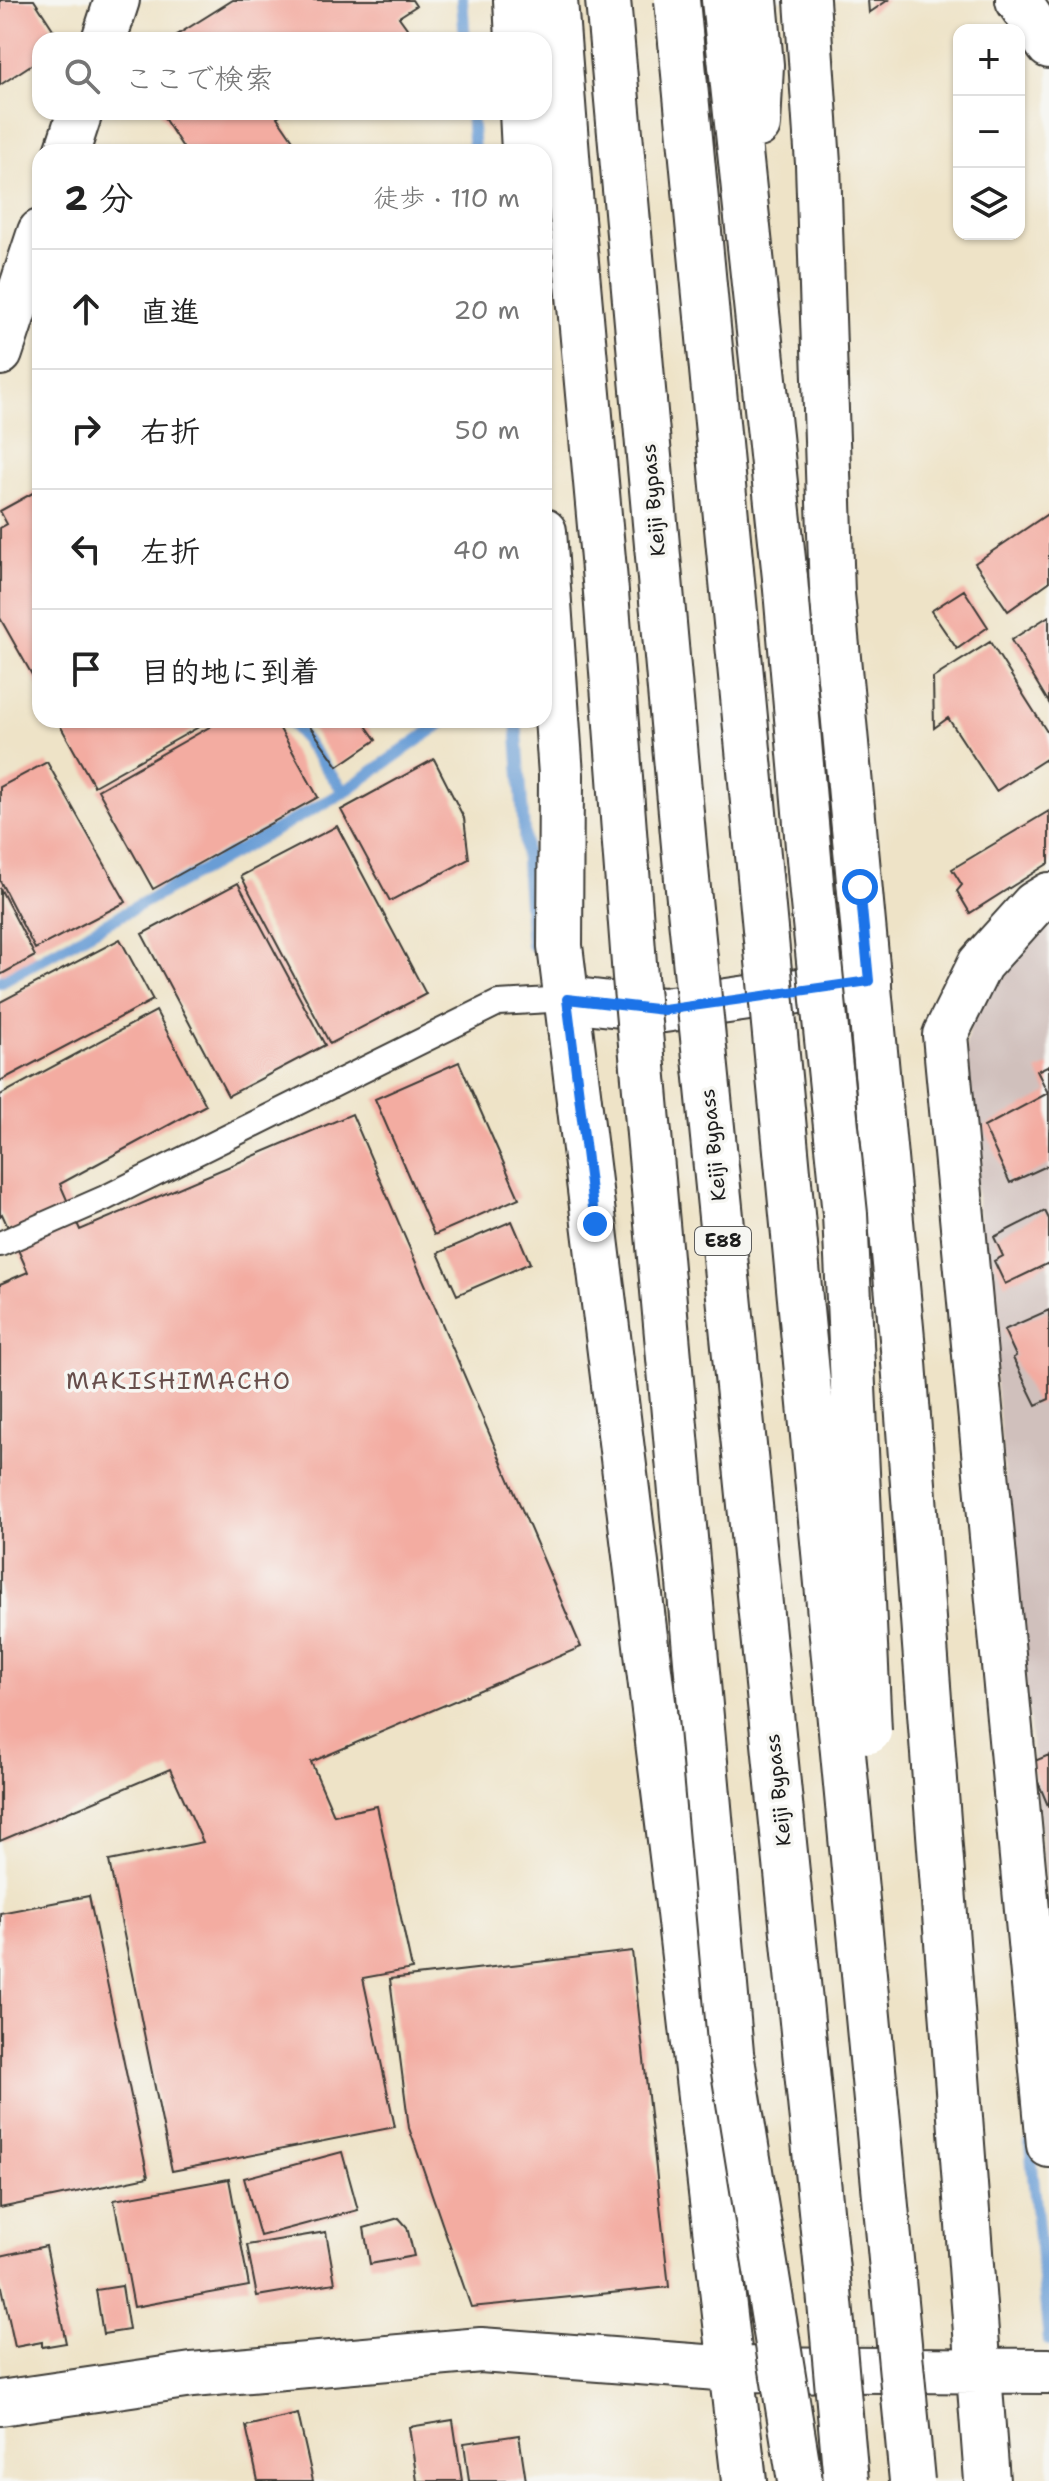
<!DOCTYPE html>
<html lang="ja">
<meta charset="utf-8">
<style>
:root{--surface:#fff;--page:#f2f2f2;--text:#222;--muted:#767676;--line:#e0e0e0}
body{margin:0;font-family:"Shantell Sans","Klee One",sans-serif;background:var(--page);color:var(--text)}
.controls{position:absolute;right:24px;top:24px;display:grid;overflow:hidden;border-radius:16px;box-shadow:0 2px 6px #0004}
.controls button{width:72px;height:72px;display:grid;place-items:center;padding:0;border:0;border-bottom:2px solid var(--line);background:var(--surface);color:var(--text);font:40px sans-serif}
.stop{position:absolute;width:24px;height:24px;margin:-18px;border:6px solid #1a73e8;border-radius:50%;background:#fff}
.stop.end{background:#1a73e8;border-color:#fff;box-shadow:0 2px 8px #0008}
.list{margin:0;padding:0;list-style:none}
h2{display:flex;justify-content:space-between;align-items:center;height:104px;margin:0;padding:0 32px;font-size:34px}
h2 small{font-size:26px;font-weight:400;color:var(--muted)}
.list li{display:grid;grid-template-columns:52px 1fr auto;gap:24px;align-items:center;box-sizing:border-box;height:120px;padding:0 32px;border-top:2px solid var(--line)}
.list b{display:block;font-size:30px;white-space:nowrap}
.list em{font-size:26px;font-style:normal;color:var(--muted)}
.icon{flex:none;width:44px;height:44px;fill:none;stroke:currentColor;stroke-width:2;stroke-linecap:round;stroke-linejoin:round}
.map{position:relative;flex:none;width:1049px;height:2481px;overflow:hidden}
.search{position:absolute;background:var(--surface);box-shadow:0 2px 6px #0004;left:32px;top:32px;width:520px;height:88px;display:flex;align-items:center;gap:20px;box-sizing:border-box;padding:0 28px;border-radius:24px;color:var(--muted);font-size:30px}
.panel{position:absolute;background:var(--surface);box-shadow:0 2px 6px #0004;left:32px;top:144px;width:520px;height:584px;border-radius:24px}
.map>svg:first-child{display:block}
.industrial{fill:#d0c0bc}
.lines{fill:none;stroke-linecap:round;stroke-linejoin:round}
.stream{stroke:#699dd5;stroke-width:12}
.building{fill:#f3aca1}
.lane-casing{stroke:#3c3a36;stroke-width:28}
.street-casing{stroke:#3c3a36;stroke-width:48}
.secondary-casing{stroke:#3c3a36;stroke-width:48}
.highway-casing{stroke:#3c3a36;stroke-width:48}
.lane{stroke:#fff;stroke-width:24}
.street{stroke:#fff;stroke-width:44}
.secondary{stroke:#fff;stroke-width:44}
.highway{stroke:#fff;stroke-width:44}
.highway-bridge-casing{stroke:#3c3a36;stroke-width:48;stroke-linecap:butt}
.highway-bridge{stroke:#fff;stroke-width:44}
.route{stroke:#1a73e8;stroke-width:10}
.labels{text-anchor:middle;stroke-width:7;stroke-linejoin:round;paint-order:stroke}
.shield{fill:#f6f6f2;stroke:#5d5d5c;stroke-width:2}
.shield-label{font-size:18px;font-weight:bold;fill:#1c1c1c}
.street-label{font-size:20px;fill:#1c1c1c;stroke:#f6f6f2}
.quarter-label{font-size:24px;letter-spacing:2px;fill:#674e4b;stroke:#f6f6f2}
</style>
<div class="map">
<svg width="1049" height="2481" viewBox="0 0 1049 2481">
<rect width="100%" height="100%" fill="#f6f6f2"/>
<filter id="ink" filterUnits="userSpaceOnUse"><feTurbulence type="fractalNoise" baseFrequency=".0125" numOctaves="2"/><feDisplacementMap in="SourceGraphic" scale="16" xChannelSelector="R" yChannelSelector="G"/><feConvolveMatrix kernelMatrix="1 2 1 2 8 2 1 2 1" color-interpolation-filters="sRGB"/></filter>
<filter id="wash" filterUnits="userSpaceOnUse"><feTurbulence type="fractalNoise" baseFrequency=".006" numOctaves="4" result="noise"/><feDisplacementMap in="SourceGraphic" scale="32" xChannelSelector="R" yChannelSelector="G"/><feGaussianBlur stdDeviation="1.8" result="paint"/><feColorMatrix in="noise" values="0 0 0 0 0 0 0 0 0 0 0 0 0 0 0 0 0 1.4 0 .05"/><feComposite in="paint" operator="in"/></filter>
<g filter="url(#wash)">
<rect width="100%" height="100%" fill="#eee3c7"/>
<path class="industrial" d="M1049,916v1003l-86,-859 12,-62z"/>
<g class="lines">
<path class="stream" d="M462,0l3,40
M471,112l3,40
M290,720l54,72
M516,720l16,225
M0,982l344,-190 102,-72
M1030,2144l19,196"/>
</g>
<g id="blocks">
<path class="building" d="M0,0h34l26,40h-20v19l-40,26z
M233,0h179l4,6 -17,11 10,14 -15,9h-225z
M868,0h20l-19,13z
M160,112h124l-7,5 24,35h-115z
M40,489v200l-40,-71v-90l7,-4 -7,-13z
M1049,513v69l-41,29 -33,-48z
M964,590l24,37 -31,22 -26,-38z
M1049,616v87l-38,-63z
M990,642l59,93v22l-53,34 -48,-73 -14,10 -1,-50z
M57,720h154l-117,66z
M222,720h53l43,77 -165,92 -55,-99z
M305,720h57l14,20 -38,26z
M434,759l30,59 5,41 -79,42 -49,-91z
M47,762l79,140 -91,47 -35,-68v-94z
M1049,811v52l-79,50 -13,-22 5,-6 -10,-16z
M337,826l89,168 -96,50 -89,-168z
M238,883l87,162 -97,51 -86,-162z
M0,888l35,68 -35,19z
M120,939l33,61 -153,81v-79z
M156,1011l50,94 -146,79 20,46 272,-116 229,533 -270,115 23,53 43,-9 35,163 -49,9 32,149 -223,44 -63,-310 94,-19 -33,-73 -170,72v-557l28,-12 -26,-58 -2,2v-121z
M459,1062l60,136 -85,37 -59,-136z
M1049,1065v100l-39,18 -26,-56 64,-34 -11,-22z
M1045,1211l4,8v44l-44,21 -11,-23 9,-5 -9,-19z
M512,1221l18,42 -73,32 -19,-42z
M1049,1310v89l-13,6 -23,-47 3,-2 -12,-26z
M1049,1755v53l-19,-45z
M89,1896l59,281 -148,31v-295z
M632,1951l37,336 -198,20 -62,-179 -19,-149z
M342,2152l16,58 -98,26 -16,-58z
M229,2179l20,107 -115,21 -20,-107z
M399,2218l8,9 7,29 -44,8 -6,-36z
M326,2232l9,51 -78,13 -10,-51z
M46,2246l20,97 -24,4v-5l-27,5 -15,-69v-22z
M122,2286l7,44 -26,4 -7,-44z
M298,2414l15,67h-55l-12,-55z
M453,2420l9,61h-45l-8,-54z
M519,2435l7,46h-57l-5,-38z"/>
</g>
</g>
<g filter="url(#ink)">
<use href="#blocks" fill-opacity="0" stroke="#3c3a36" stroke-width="2"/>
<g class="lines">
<defs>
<path id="lane" d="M0,1244l105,-46 393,-195 69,-4"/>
<path id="street" d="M1018,0l31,46
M1049,895l-15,9 -54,60 -35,71 104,1110
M567,999l97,11 205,-29"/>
<path id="secondary" d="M516,0l2,40
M807,0l11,164 14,430 71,755 84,1132
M104,40l13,-40
M522,112l2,40
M67,152l13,-40
M0,353l40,-121
M544,531l17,244 -1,171 119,967 65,568
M0,2403l192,-28 289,-25 250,19 318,2"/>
<path id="highway" d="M555,0l16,207 35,385
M724,0l61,578
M755,0l6,65 -3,60"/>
</defs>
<use href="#lane" class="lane-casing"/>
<use href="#street" class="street-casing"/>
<use href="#secondary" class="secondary-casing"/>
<use href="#highway" class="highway-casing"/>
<use href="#lane" class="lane"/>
<use href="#street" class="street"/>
<use href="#secondary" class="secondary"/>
<use href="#highway" class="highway"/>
<defs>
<path id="highway-bridge" d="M608,0l79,879 141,1401 18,201
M677,0l235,2481
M785,578l27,315 33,321 24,517
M606,592l29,385 96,1076 69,428"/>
</defs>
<use href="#highway-bridge" class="highway-bridge-casing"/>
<use href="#highway-bridge" class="highway-bridge"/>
</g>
</g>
<g class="lines" filter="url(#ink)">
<path class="route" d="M595,1224l-28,-225 97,11 205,-29 -9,-94"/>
</g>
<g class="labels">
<rect class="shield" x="695" y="1227" width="56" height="28" rx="6"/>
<g class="shield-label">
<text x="723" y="1247">E88</text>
</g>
<g class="street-label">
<text transform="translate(653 500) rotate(-95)" y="7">Keiji Bypass</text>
<text transform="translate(713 1145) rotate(-96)" y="7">Keiji Bypass</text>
<text transform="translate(778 1790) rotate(-96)" y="7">Keiji Bypass</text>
</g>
<g class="quarter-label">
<text x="179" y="1389">MAKISHIMACHO</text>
</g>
</g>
</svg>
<div class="controls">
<button>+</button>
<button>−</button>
<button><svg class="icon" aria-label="layers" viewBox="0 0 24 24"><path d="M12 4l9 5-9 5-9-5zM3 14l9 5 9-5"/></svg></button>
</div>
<div class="stop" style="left:860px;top:887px"></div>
<div class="stop end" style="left:595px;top:1224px"></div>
<div class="search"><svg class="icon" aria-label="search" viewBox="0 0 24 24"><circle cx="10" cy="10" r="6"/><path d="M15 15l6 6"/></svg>ここで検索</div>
<section class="panel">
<h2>2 分<small>徒歩 · 110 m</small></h2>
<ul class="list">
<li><svg class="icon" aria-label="ahead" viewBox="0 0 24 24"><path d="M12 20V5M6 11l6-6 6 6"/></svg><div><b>直進</b></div><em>20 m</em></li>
<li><svg class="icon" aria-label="right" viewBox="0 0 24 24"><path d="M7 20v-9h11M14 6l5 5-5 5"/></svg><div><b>右折</b></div><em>50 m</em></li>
<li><svg class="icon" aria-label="left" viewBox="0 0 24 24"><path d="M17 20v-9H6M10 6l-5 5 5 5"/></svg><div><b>左折</b></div><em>40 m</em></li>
<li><svg class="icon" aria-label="arrive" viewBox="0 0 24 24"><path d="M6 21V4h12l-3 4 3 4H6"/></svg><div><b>目的地に到着</b></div></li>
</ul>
</section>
</div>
